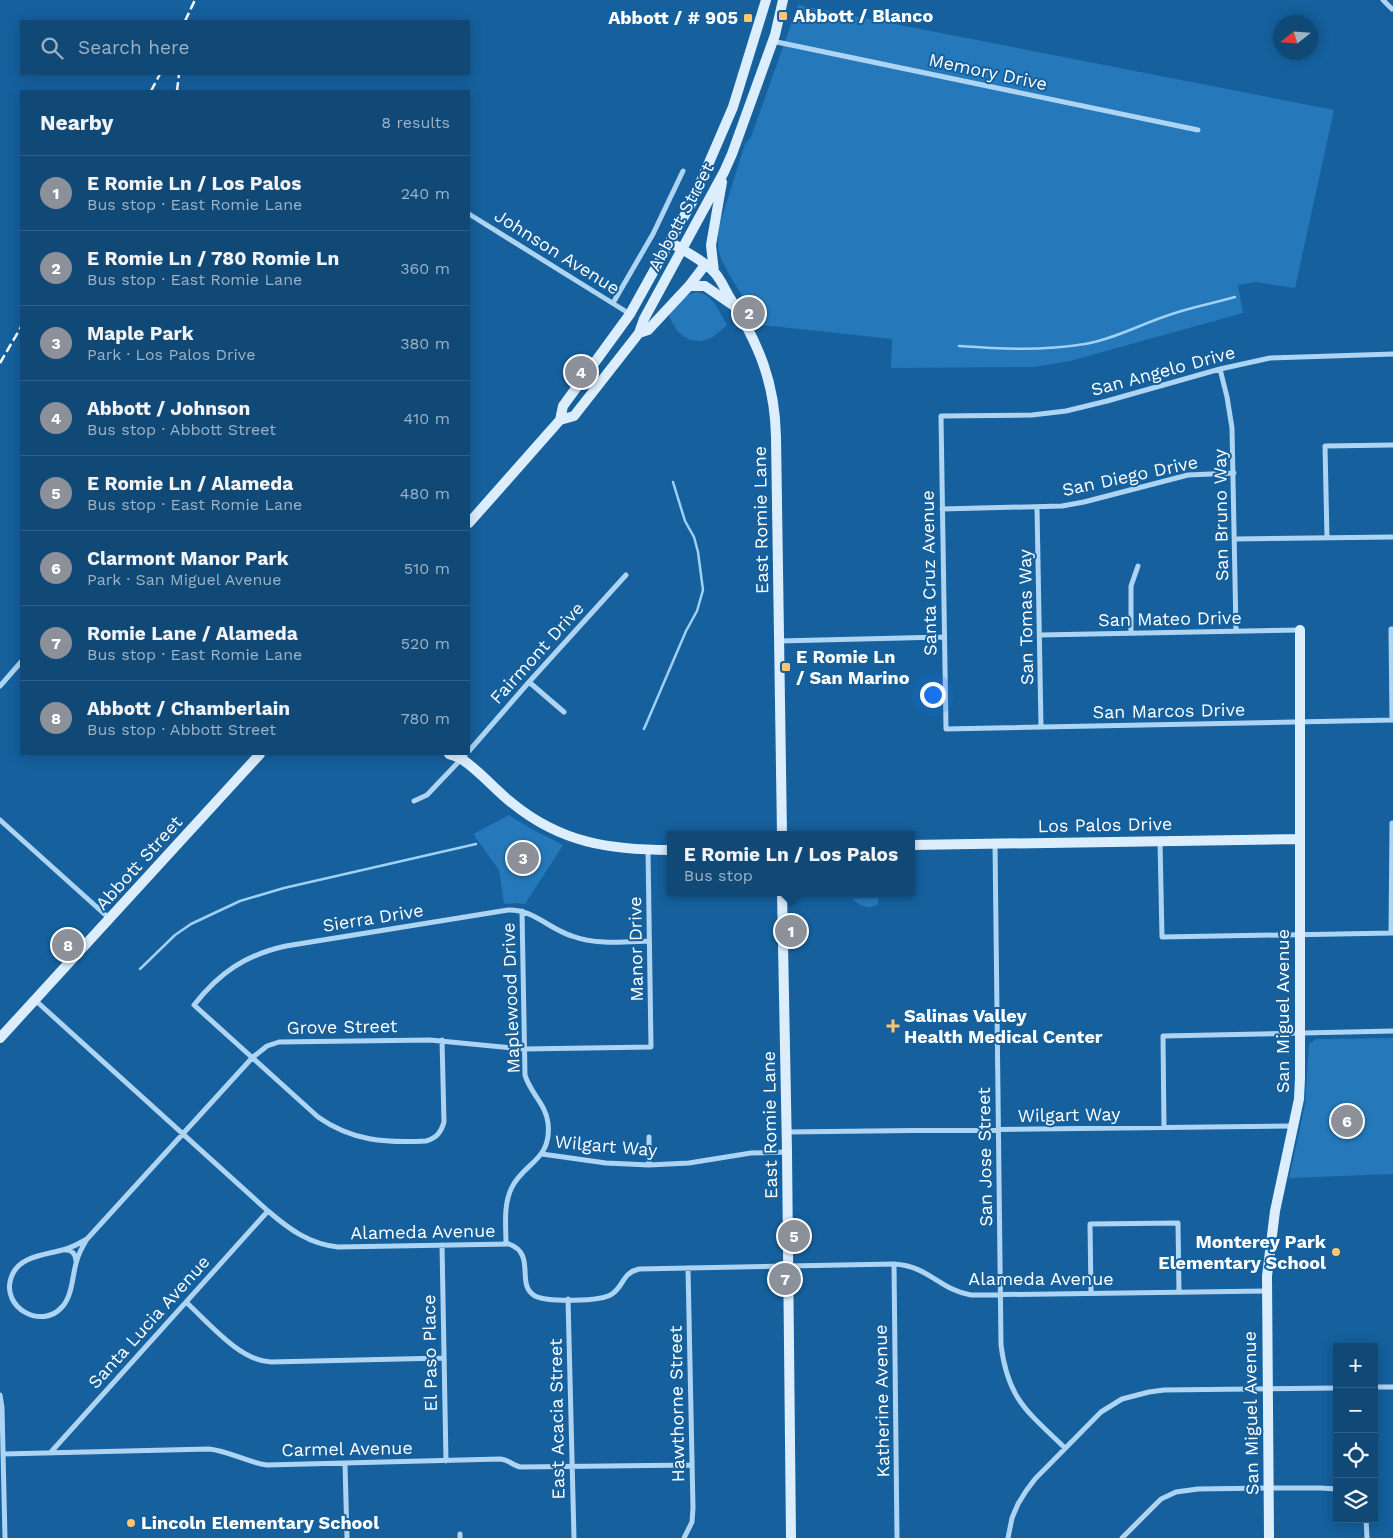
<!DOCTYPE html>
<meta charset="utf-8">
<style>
:root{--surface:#104876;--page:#194f7b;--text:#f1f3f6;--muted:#9cb2c5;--line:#306088;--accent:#8c9099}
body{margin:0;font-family:"Work Sans",sans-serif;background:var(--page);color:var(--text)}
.controls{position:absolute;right:15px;bottom:15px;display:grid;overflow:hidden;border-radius:0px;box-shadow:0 2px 12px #0003}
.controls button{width:45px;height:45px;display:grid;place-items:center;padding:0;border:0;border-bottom:1px solid var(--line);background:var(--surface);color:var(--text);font:25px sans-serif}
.compass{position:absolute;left:1273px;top:15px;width:45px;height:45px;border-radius:50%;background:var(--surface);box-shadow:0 2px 12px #0003;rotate:253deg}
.you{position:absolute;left:932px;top:694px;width:18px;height:18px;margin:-12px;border:4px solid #fff;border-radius:50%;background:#1a73e8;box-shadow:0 0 0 8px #1a73e833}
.badge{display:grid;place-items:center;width:32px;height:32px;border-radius:50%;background:var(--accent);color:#fff;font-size:16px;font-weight:700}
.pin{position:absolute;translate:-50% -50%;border:2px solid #fff;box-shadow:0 1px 5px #0006}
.popup{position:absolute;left:667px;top:831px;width:248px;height:65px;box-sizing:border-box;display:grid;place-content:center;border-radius:0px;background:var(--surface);filter:drop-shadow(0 1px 4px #0005);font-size:16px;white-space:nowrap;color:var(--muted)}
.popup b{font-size:19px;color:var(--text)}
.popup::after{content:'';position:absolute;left:50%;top:100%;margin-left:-10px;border:10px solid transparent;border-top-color:var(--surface)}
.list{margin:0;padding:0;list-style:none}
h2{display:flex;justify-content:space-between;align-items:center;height:65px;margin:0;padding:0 20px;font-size:21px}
h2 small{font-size:16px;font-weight:400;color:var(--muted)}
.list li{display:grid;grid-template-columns:32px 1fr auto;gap:15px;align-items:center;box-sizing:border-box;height:75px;padding:0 20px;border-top:1px solid var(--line)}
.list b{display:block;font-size:19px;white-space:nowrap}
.list p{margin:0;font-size:16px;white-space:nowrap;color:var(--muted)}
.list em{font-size:16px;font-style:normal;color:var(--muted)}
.icon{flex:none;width:28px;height:28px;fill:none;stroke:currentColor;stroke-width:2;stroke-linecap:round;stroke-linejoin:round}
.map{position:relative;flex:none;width:1393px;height:1538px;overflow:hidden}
.search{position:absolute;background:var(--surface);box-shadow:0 2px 12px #0003;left:20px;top:20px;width:450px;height:55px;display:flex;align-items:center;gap:12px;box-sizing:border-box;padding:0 18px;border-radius:0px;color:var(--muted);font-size:19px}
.panel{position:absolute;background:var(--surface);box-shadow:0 2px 12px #0003;left:20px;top:90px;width:450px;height:665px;border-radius:0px}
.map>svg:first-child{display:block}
.green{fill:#2579ba}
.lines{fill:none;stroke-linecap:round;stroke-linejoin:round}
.stream{stroke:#9fd1f6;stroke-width:2.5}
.street{stroke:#add4f3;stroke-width:5}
.secondary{stroke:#dceefd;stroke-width:10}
.rail{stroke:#fff;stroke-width:2.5;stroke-dasharray:9 4;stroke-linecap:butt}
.poi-dot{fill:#ffc56f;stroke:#15609d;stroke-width:2}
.labels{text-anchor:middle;stroke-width:4;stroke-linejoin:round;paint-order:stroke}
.poi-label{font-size:18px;font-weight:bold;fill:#fff;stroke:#15609d;text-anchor:start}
.street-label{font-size:18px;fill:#fff;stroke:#15609d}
</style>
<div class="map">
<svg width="1393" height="1538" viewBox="0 0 1393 1538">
<rect width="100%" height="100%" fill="#15609d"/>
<path class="green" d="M798,5l536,105 -39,178 -39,-6 -18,3 5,28 -173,48 -37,6 -142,1 1,-29 -130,-14c-12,-19 -36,-51 -43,-72 -2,-9 -1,-18 0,-27l26,-82 6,-7z
M696,292c17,2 23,19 31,33 -5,4 -9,9 -15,12 -20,11 -37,-3 -43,-22l17,-19z
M509,815l22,14 32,16 -38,59 -10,-1 -11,1 -5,-34 -26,-36z
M878,898v6c-10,6 -17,2 -26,-5z
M1393,1038v136l-104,4 16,-73 4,-61 7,-5z"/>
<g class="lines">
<path class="stream" d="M959,346c42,3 84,5 126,-2 30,-5 58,-21 87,-30 20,-7 42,-11 63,-17
M644,729l42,-98 11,-20 6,-21 -5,-38 -4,-15 -9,-16 -12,-39
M140,969l35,-34 16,-11 49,-23 44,-13 192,-44"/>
<path class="street" d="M1383,0l9,9
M772,41l426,89
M469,214l161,100
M613,303l40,-69 30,-63
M1393,354l-123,4 -50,11 -113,32 -41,10 -34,4 -91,1 5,313 447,-9
M1220,369l7,28 5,31 4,203
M1037,507l4,220
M942,509l120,-3 22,-4 104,-27 46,-2
M1327,538l-2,-92 68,-1
M1235,539l158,-2
M1131,633v-47l7,-20
M1040,635l260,-5
M779,641l164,-4
M529,682l35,30
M0,686l21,-24
M1392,720l-1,-91h2
M469,751l60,-69 97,-107
M414,801l13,-6 39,-41
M0,820l110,99
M1160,841l2,96 231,-4
M995,844l6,501c7,55 27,67 64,103
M1391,933l1,-110h1
M35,1000l233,211c21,18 41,33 70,36l171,-3c28,10 6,41 26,52 12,6 66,6 77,-2 12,-8 10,-21 27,-25l255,-5c35,2 46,26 77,31l296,-4
M442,1040l2,82c-3,10 -7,16 -18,19 -41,2 -74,0 -108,-24l-124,-112c25,-32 51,-50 92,-59l222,-36c25,-1 41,19 64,26 24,9 51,6 77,5
M1164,1128l-1,-92 230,-5
M787,1132l506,-6
M649,1137v28
M542,1154l64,9 43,2 40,-2 62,-10 36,-1
M87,1239l165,-181 15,-12 12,-4 151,-2 94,9 127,-2 -3,-197
M87,1239c-4,7 -8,13 -10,21 -5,15 -4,35 -15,47 -20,23 -61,1 -51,-29 7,-23 36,-23 55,-29 7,-2 14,-6 21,-10z
M506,1244c0,-19 -3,-39 6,-57 13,-25 40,-27 36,-64 -2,-19 -18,-30 -23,-48l-3,-164
M442,1245l4,216
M65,1250c7,-1 11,5 11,11
M894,1264l3,274
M1091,1293l-1,-69 88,-1 1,69
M568,1299l6,239
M186,1302c23,21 54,59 85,60l173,-4
M1374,1387h19
M0,1395l2,13 3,130
M51,1452l217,-241
M3,1454l206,-5c20,2 37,13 58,16l233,-6c8,0 13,7 21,8l170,-2
M345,1463l2,75
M1366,1519l1,19
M460,1534v4
M684,1538l8,-16 1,-14 -5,-240
M1008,1538l4,-20 6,-14 8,-13 9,-12 66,-67 21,-13 27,-7 15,-2 173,-2
M1122,1538l39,-39 15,-7 22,-3 71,-1h51l17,1"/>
<path class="secondary" d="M670,242c14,9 32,17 44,30 7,7 11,18 16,26 29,46 45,85 46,139l6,398
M714,272l-3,-27 11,-63
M689,286h16l29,20
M639,333l9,-3 41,-44 16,-21
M560,420l3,-14 67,-92 62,-112 41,-95 33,-107
M469,523l91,-103 14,-4 65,-83 5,-14 80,-147 8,-18 43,-119 8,-35
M449,754c5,2 10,3 14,6 18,12 32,30 49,43 49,40 98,47 159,47
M911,845l389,-6
M782,892l5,260 4,386
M0,1038l260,-284
M1269,1538l-2,-262 8,-65 24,-112 1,-21v-448"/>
<path class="rail" d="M185,21l10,-21
M151,91l9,-17
M177,91l2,-17
M0,363l21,-36"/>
</g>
<g class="poi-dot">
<rect x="778" y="11" width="10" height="10" rx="2.5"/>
<rect x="743" y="13" width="10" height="10" rx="2.5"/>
<rect x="781" y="662" width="10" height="10" rx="2.5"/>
<path d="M890.5 1018.5h5v5h5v5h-5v5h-5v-5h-5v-5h5z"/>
<circle cx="1336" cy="1252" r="5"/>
<circle cx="131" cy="1523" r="5"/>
</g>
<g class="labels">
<g class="poi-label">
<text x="793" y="22">Abbott / Blanco</text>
<text x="738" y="24" text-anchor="end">Abbott / # 905</text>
<text x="796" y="663">E Romie Ln<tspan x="796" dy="21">/ San Marino</tspan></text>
<text x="904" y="1022">Salinas Valley<tspan x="904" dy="21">Health Medical Center</tspan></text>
<text x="1326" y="1248" text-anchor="end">Monterey Park<tspan x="1326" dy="21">Elementary School</tspan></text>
<text x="141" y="1529">Lincoln Elementary School</text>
</g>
<g class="street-label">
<text transform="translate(988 72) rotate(12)" y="6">Memory Drive</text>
<text transform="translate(681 217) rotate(-62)" y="6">Abbott Street</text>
<text transform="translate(557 252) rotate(32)" y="6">Johnson Avenue</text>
<text transform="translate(1163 371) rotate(-15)" y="6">San Angelo Drive</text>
<text transform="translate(1130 476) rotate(-12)" y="6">San Diego Drive</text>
<text transform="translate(1221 515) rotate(-91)" y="6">San Bruno Way</text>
<text transform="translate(761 520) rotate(-91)" y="6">East Romie Lane</text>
<text transform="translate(929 573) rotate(-91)" y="6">Santa Cruz Avenue</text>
<text transform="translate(1026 617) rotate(-91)" y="6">San Tomas Way</text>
<text transform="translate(1170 619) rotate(-1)" y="6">San Mateo Drive</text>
<text transform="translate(537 653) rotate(-48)" y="6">Fairmont Drive</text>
<text transform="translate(1169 711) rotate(-1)" y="6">San Marcos Drive</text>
<text transform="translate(1105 825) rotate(-1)" y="6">Los Palos Drive</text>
<text transform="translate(139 863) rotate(-48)" y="6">Abbott Street</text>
<text transform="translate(373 918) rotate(-9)" y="6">Sierra Drive</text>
<text transform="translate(636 949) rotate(-91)" y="6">Manor Drive</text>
<text transform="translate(511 998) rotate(-92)" y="6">Maplewood Drive</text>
<text transform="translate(1283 1011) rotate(-90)" y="6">San Miguel Avenue</text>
<text transform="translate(342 1027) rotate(-1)" y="6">Grove Street</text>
<text transform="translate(1069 1115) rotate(-1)" y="6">Wilgart Way</text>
<text transform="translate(770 1125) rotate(-91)" y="6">East Romie Lane</text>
<text transform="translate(606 1146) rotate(5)" y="6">Wilgart Way</text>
<text transform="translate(985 1157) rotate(-91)" y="6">San Jose Street</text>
<text transform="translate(423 1232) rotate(-1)" y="6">Alameda Avenue</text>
<text x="1041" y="1285">Alameda Avenue</text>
<text transform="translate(149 1322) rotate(-48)" y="6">Santa Lucia Avenue</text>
<text transform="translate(430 1353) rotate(-91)" y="6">El Paso Place</text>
<text transform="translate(882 1401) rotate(-91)" y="6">Katherine Avenue</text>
<text transform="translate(677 1404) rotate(-91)" y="6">Hawthorne Street</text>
<text transform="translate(1251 1413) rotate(-91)" y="6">San Miguel Avenue</text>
<text transform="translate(557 1419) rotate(-91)" y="6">East Acacia Street</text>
<text transform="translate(347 1449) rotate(-1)" y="6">Carmel Avenue</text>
</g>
</g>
</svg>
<div class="controls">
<button>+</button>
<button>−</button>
<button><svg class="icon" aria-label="locate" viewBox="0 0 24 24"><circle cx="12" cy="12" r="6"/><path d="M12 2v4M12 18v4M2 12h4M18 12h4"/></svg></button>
<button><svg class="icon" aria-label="layers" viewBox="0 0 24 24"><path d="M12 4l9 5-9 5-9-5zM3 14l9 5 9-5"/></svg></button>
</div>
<svg class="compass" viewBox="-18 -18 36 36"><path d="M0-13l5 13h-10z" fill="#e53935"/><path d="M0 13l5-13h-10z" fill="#9cb2c5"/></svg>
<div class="you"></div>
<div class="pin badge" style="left:791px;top:931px">1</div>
<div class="popup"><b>E Romie Ln / Los Palos</b>Bus stop</div>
<div class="pin badge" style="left:749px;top:313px">2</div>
<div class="pin badge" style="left:523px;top:858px">3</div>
<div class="pin badge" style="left:581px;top:372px">4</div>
<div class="pin badge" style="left:794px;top:1236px">5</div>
<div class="pin badge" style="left:1347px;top:1121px">6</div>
<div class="pin badge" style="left:785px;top:1279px">7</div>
<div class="pin badge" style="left:68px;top:945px">8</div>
<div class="search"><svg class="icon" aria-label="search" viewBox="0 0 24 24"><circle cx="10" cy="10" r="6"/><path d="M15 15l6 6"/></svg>Search here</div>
<section class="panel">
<h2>Nearby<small>8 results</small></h2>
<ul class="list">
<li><span class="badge">1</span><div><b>E Romie Ln / Los Palos</b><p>Bus stop · East Romie Lane</p></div><em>240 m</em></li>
<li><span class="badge">2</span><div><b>E Romie Ln / 780 Romie Ln</b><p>Bus stop · East Romie Lane</p></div><em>360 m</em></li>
<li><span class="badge">3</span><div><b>Maple Park</b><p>Park · Los Palos Drive</p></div><em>380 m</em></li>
<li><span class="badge">4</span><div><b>Abbott / Johnson</b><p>Bus stop · Abbott Street</p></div><em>410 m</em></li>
<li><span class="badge">5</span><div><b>E Romie Ln / Alameda</b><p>Bus stop · East Romie Lane</p></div><em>480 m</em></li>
<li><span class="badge">6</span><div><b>Clarmont Manor Park</b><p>Park · San Miguel Avenue</p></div><em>510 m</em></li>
<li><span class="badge">7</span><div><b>Romie Lane / Alameda</b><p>Bus stop · East Romie Lane</p></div><em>520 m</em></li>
<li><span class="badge">8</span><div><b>Abbott / Chamberlain</b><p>Bus stop · Abbott Street</p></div><em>780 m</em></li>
</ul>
</section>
</div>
